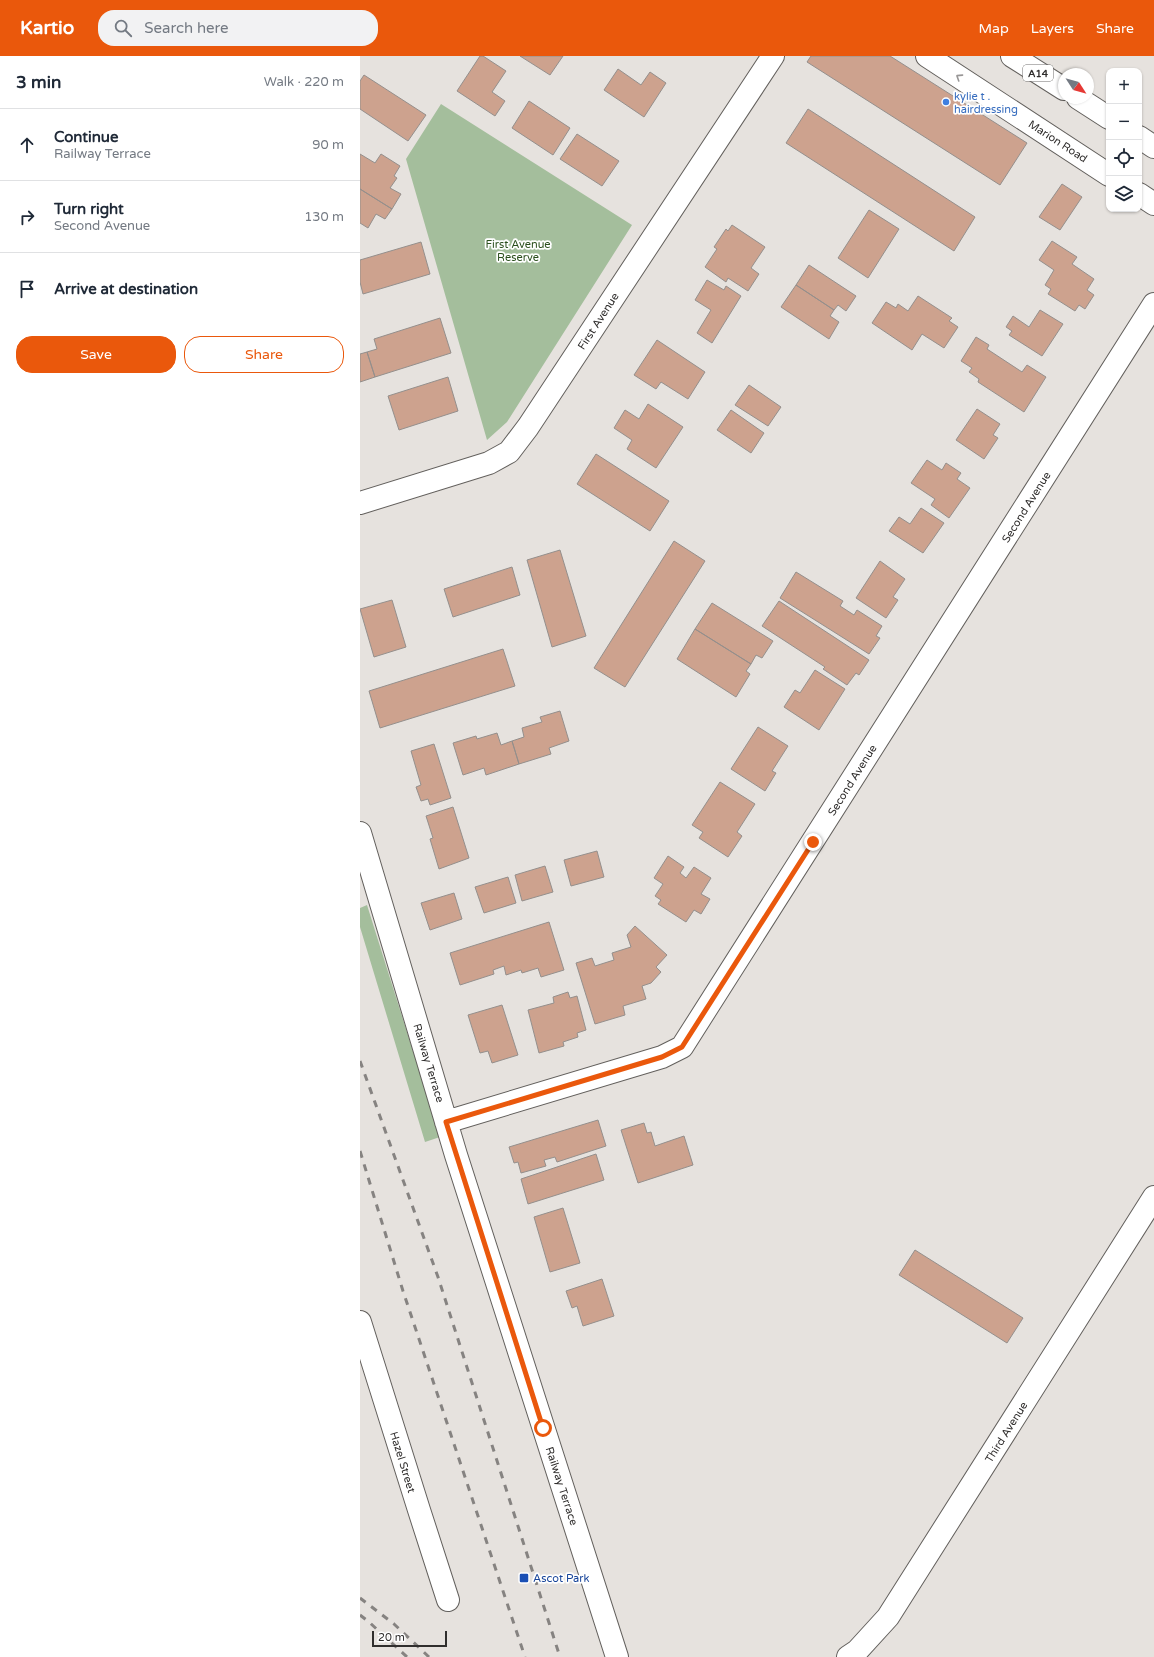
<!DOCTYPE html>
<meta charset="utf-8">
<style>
:root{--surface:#fff;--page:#f2f2f3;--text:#1f2937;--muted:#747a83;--line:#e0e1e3;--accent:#ea580c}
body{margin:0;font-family:"Varela Round",sans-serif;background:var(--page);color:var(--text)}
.controls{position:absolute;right:12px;top:12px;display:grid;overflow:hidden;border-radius:8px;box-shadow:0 1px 3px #0004}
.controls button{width:36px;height:36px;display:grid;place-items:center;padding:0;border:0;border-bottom:1px solid var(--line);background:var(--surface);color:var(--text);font:20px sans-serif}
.compass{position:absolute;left:698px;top:12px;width:36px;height:36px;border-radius:50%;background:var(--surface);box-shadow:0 1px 3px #0004;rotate:126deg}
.scale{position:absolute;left:12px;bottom:10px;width:75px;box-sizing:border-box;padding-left:4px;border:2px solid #302e2d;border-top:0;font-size:11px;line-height:14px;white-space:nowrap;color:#302e2d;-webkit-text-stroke:3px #fff;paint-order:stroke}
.stop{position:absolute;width:12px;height:12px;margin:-9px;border:3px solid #ea580c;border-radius:50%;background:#fff}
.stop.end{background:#ea580c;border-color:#fff;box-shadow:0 1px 4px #0008}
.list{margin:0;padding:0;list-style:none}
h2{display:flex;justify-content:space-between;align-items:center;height:52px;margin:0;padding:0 16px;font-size:17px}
h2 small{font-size:13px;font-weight:400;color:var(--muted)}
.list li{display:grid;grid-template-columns:26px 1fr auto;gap:12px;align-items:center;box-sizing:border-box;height:72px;padding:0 16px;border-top:1px solid var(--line)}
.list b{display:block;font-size:15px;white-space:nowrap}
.list p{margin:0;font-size:13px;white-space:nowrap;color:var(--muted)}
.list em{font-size:13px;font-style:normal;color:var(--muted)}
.actions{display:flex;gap:8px;padding:12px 16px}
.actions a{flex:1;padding:9px 0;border:1px solid var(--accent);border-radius:16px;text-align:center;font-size:14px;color:var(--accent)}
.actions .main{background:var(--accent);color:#fff}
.icon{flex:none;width:22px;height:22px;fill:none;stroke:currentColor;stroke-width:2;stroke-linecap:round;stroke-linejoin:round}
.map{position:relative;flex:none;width:794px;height:1601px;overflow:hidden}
header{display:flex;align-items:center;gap:24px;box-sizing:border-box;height:56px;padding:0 20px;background:var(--accent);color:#fff}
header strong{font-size:19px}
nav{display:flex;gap:22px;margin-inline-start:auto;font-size:14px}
.search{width:280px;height:36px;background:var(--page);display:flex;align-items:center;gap:10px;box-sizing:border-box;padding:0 14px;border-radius:16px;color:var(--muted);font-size:15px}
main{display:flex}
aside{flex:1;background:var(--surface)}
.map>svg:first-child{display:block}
.green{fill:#a4be9c}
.building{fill:#cda28e;stroke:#948f8c}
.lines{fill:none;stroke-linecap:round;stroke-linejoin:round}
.minor-casing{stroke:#63605d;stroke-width:24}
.major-casing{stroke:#63605d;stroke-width:24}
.minor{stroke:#fff;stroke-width:22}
.major{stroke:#fff;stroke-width:22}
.rail{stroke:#868381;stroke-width:3;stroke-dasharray:7 7;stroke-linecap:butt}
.oneway{stroke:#989696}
.route{stroke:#ea580c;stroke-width:5}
.shop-dot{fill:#3f7fe0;stroke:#fff;stroke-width:1.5}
.transit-dot{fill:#1a4fb4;stroke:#fff;stroke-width:1.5}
.labels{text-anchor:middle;stroke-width:3.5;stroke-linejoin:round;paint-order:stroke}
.shield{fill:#fff;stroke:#6e6d6c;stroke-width:1}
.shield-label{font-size:10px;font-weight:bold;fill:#302e2d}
.shop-label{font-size:11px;fill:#366cbe;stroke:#fff;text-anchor:start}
.street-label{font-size:11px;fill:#302e2d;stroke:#fff}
.park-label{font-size:11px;fill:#2b4f1d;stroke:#fff}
.transit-label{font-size:11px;fill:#164399;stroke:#fff;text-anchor:start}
</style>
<header>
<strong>Kartio</strong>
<div class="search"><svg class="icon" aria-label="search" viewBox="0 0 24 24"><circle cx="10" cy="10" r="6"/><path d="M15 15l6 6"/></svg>Search here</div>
<nav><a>Map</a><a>Layers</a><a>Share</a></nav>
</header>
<main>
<aside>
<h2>3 min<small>Walk · 220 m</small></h2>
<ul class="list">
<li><svg class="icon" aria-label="ahead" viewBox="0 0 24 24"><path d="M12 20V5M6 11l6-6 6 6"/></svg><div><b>Continue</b><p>Railway Terrace</p></div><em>90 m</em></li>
<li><svg class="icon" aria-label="right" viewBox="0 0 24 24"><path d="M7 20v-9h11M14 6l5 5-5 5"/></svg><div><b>Turn right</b><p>Second Avenue</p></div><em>130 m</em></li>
<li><svg class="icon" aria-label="arrive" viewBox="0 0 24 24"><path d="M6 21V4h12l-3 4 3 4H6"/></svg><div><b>Arrive at destination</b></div></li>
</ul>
<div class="actions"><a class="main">Save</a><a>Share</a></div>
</aside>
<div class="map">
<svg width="794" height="1601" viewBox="0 0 794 1601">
<rect width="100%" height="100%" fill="#e6e2de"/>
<path class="green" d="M81,48l191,121 -125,197 -20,18 -81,-281z
M7,849l73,232 -15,5 -65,-215v-19z"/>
<path class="building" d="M120,0h3l23,15 -14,21 13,9 -10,15 -38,-25z
M160,0h43l-13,19z
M451,0h79l137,87 -27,42 -193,-123z
M258,13l23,16 9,-13 16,11 -22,34 -40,-27z
M4,19l62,40 -18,26 -48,-32v-28z
M169,45l41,27 -17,27 -41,-27z
M448,53l167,108 -21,34 -168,-108z
M217,78l42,27 -17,25 -42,-27z
M0,98l15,9 6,-9 19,12 -6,10 3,2 -7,10 11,6 -9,15 -32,-20z
M702,128l20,13 -22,33 -21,-13z
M0,133l32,20 -7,10 -9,-5 -8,14 -8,-5z
M509,154l30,19 -31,49 -30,-20z
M372,169l33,22 -14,21 8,6 -11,17 -20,-13 -2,4 -21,-15 12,-18 -3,-2 12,-18 2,2z
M692,185l25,16 -5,7 22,15 -7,11 7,5 -9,14 -6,-4 -4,6 -27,-17 3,-5 -6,-4 9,-15 -15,-10z
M61,186l9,32 -67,20 -3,-12v-22z
M449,209l47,31 -10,15 -8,-6 -4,5 -38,-25z
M347,224l17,10 2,-4 15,10 -29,47 -15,-10 14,-23 -16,-10z
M436,229l38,25 -4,6 9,6 -10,17 -48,-32z
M558,240l34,22 -3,3 9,6 -14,21 -22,-14 -10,16 -40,-27 14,-21 10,6 2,-4 10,7z
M680,254l23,14 -21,32 -33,-21 3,-4 -6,-4 7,-11 16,11z
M80,262l11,35 -76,24 -8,-25 10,-3 -3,-10z
M616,281l13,8 -2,4 35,23 5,-7 19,12 -22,35 -46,-30 1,-3 -10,-7 3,-4 -11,-7z
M297,284l48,32 -17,27 -27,-17 -5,7 -22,-14z
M7,296l8,25 -15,5v-28z
M88,321l10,34 -59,19 -11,-34z
M389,329l32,22 -13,19 -33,-21z
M288,348l35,23 -27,41 -29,-19 5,-9 -18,-12 11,-18 14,9z
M617,353l23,15 -7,11 5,3 -14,21 -28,-19z
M371,354l33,23 -13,20 -34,-23z
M236,398l73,47 -19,30 -73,-47z
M567,404l15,10 4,-7 15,10 -4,6 13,9 -21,30 -18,-13 4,-6 -24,-16z
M561,452l23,15 -21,30 -34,-22 10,-14 11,7z
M314,485l31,20 -80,126 -31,-19z
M200,494l26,86 -34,11 -25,-87z
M520,505l25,18 -12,18 5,3 -12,18 -30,-20z
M152,511l8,28 -67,22 -9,-28z
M436,516l47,29 -3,5 14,9 3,-5 25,16 -6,10 4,2 -11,16 -89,-56z
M32,544l14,47 -32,10 -14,-48z
M419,545l90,59 -10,15 -3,-2 -9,12 -24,-16 2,-2 -63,-41z
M352,547l61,38 -11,17 -6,-3 -5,9 -56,-35z
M335,573l56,35 -5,7 4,3 -14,23 -59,-38z
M143,593l12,37 -135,42 -11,-37z
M455,614l30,19 -26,41 -35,-23 11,-17 5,3z
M200,655l9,30 -20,7 2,6 -32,10 -7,-23 12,-4 -2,-9 20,-6 -2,-5z
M398,671l30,19 -16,25 4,2 -11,18 -34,-22z
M137,677l4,12 11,-4 7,23 -33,11 -2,-7 -21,7 -10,-32 23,-7 1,3z
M74,688l17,54 -21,7 -2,-6 -7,2 -5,-14 5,-2 -10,-34z
M360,726l35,22 -18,28 5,4 -14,21 -29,-19 4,-6 -11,-7z
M93,751l16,51 -30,11 -9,-30 3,-1 -7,-22z
M237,795l7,26 -33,9 -7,-26z
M308,800l16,11 -4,6 6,5 8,-11 17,11 -10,16 9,5 -9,15 -7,-4 -8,12 -28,-18 3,-4 -6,-4 8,-12 -9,-6z
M185,810l8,26 -31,9 -7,-26z
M148,821l8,26 -32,10 -9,-26z
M94,837l8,26 -32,11 -9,-27z
M189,866l15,48 -23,7 -3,-9 -16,5 -1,-3 -15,5 -2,-9 -11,4 1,4 -34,11 -10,-32z
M275,870l32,29 -11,12 5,5 -10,11 -9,3 4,13 -23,7 2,9 -30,9 -19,-61 16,-5 3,8 19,-6 -2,-7 19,-6 -4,-12z
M208,936l2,6 7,-2 9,34 -9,3 1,4 -15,5 1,4 -25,7 -11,-43 26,-7 -1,-6z
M142,949l16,50 -26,8 -4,-12 -8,2 -12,-38z
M238,1064l8,26 -49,16 -2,-5 -11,3 2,6 -25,7 -3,-11 -4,1 -5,-16z
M284,1067l3,10 4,-1 4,14 29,-10 9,29 -55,18 -17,-53z
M236,1098l8,26 -76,24 -7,-25z
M203,1152l17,55 -30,9 -16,-55z
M555,1194l108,68 -16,25 -108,-68z
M242,1223l12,37 -31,10 -6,-20 -5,2 -6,-17z"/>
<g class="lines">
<defs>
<path id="minor" d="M0,447l129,-40 20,-11 19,-25 245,-371
M0,777l96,322 161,502
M86,1066l216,-65 20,-10 472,-743
M0,1266l59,188 29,90
M488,1601l9,-6 31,-34 266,-420"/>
<path id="major" d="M567,0l182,119
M652,0l52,33
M718,42l31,20
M779,81l15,10
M779,138l15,10"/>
</defs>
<use href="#minor" class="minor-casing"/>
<use href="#major" class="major-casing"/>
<use href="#minor" class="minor"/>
<use href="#major" class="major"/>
<path class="rail" d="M0,1005l78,216 122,380
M0,1095l43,140 122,366
M0,1542l34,26 35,33
M0,1559l9,7 38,35"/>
</g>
<defs><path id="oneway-chevron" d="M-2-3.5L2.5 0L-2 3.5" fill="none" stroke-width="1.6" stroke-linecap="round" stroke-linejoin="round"/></defs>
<use class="oneway" href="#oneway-chevron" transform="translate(599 21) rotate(-147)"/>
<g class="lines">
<path class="route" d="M183,1372l-97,-306 216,-65 20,-10 131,-205"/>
</g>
<circle class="shop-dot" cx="586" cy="46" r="4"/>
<rect class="transit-dot" x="159" y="1517" width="10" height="10" rx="2"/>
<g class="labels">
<rect class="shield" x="663" y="9" width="30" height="16" rx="3"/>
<g class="shield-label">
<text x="678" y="21">A14</text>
</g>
<g class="shop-label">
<text x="594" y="44">kylie t .<tspan x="594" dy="13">hairdressing</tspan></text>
</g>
<g class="street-label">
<text transform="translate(698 85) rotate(33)" y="4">Marion Road</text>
<text transform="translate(238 265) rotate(-57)" y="4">First Avenue</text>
<text transform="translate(666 451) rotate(-58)" y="4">Second Avenue</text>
<text transform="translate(492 724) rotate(-58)" y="4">Second Avenue</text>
<text transform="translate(69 1007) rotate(73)" y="4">Railway Terrace</text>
<text transform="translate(646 1376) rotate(-58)" y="4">Third Avenue</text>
<text transform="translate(43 1406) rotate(73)" y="4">Hazel Street</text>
<text transform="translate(202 1430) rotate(72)" y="4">Railway Terrace</text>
</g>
<g class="park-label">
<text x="158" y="192">First Avenue<tspan x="158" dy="13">Reserve</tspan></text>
</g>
<g class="transit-label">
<text x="173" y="1526">Ascot Park</text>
</g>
</g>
</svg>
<div class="controls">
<button>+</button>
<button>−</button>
<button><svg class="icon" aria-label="locate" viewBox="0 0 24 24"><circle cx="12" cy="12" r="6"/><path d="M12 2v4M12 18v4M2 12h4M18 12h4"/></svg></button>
<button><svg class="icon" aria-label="layers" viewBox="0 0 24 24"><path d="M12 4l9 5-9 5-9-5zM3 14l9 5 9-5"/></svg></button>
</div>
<svg class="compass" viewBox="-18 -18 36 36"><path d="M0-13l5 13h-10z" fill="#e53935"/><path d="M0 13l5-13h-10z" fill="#747a83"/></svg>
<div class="scale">20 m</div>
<div class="stop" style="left:183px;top:1372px"></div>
<div class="stop end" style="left:453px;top:786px"></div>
</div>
</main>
